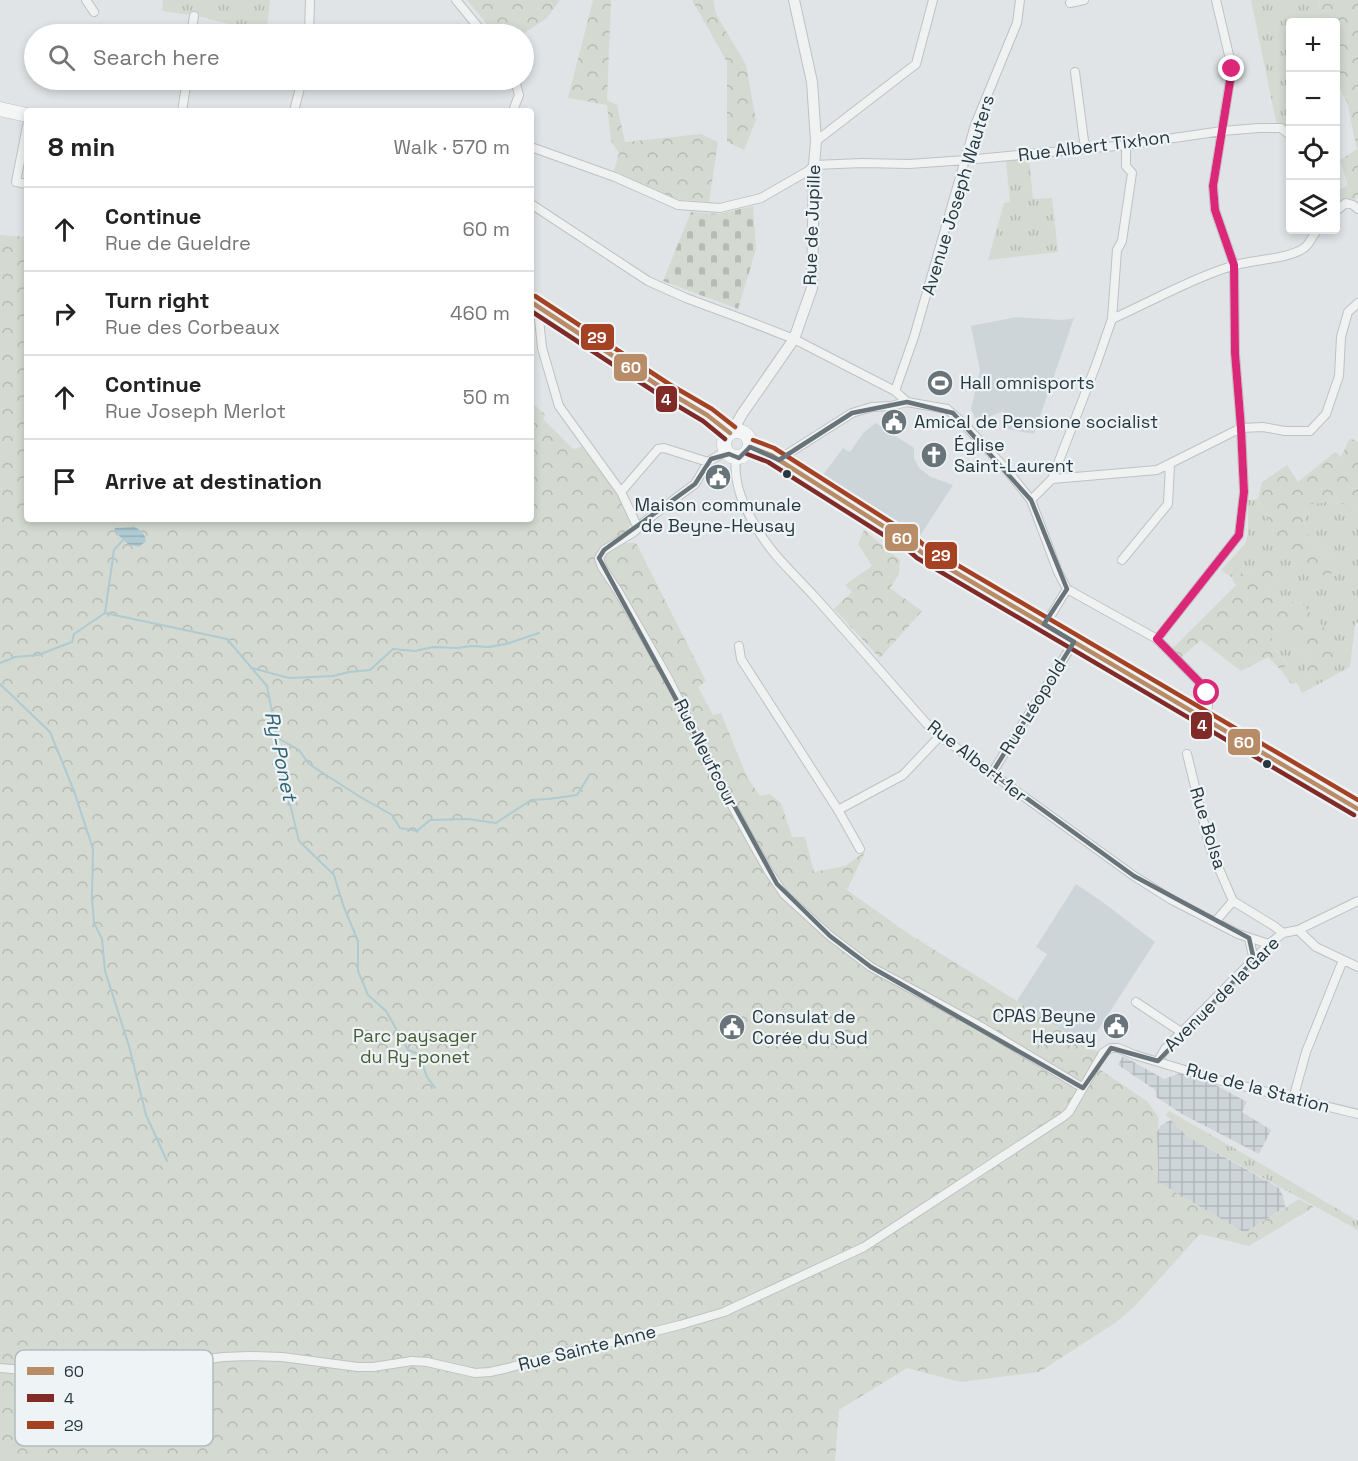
<!DOCTYPE html>
<meta charset="utf-8">
<style>
:root{--surface:#fff;--page:#f6f6f6;--text:#222;--muted:#767676;--line:#e0e0e0}
body{margin:0;font-family:"Space Grotesk",sans-serif;background:var(--page);color:var(--text)}
.controls{position:absolute;right:18px;top:18px;display:grid;overflow:hidden;border-radius:6px;box-shadow:0 3px 9px #0003}
.controls button{width:54px;height:54px;display:grid;place-items:center;padding:0;border:0;border-bottom:2px solid var(--line);background:var(--surface);color:var(--text);font:30px sans-serif}
.stop{position:absolute;width:18px;height:18px;margin:-14px;border:4px solid #db2777;border-radius:50%;background:#fff}
.stop.end{background:#db2777;border-color:#fff;box-shadow:0 2px 6px #0008}
.list{margin:0;padding:0;list-style:none}
h2{display:flex;justify-content:space-between;align-items:center;height:78px;margin:0;padding:0 24px;font-size:26px}
h2 small{font-size:20px;font-weight:400;color:var(--muted)}
.list li{display:grid;grid-template-columns:39px 1fr auto;gap:18px;align-items:center;box-sizing:border-box;height:84px;padding:0 24px;border-top:2px solid var(--line)}
.list b{display:block;font-size:22px;white-space:nowrap}
.list p{margin:0;font-size:20px;white-space:nowrap;color:var(--muted)}
.list em{font-size:20px;font-style:normal;color:var(--muted)}
.icon{flex:none;width:33px;height:33px;fill:none;stroke:currentColor;stroke-width:2;stroke-linecap:round;stroke-linejoin:round}
.map{position:relative;flex:none;width:1358px;height:1461px;overflow:hidden}
.search{position:absolute;background:var(--surface);box-shadow:0 3px 9px #0003;left:24px;top:24px;width:510px;height:66px;display:flex;align-items:center;gap:15px;box-sizing:border-box;padding:0 21px;border-radius:33px;color:var(--muted);font-size:22px}
.panel{position:absolute;background:var(--surface);box-shadow:0 3px 9px #0003;left:24px;top:108px;width:510px;height:414px;border-radius:6px}
.map>svg:first-child{display:block}
.built{fill:#ced5d9}
.industrial{fill:url(#industrial-grid)}
.grass{fill:url(#grass-tufts)}
.forest{fill:url(#forest-crowns)}
.cemetery{fill:url(#cemetery-stones)}
.water{fill:url(#water-rules)}
.lines{fill:none;stroke-linecap:round;stroke-linejoin:round}
.stream{stroke:#aecad2;stroke-width:2}
.minor-casing{stroke:#bec2c4;stroke-width:10}
.tertiary-casing{stroke:#bec2c4;stroke-width:12}
.primary-casing{stroke:#bdc1c4;stroke-width:15}
.minor{stroke:#f0f2f2;stroke-width:8}
.tertiary{stroke:#f0f2f2;stroke-width:10}
.primary{stroke:#f4f6f6;stroke-width:14}
.bus-1-casing{stroke:#eef4f6;stroke-width:9}
.bus-2-casing{stroke:#eef4f6;stroke-width:9}
.bus-3-casing{stroke:#eef4f6;stroke-width:9}
.bus-1{stroke:#b98c68;stroke-width:4.5}
.bus-2{stroke:#812b29;stroke-width:4.5}
.bus-3{stroke:#a64224;stroke-width:4.5}
.route{stroke:#db2777;stroke-width:8}
.marked{fill:none;stroke:#687479;stroke-width:4.5;stroke-linejoin:round}
.bus-dot{fill:#27373f;stroke:#eef4f6;stroke-width:2}
.labels{text-anchor:middle;stroke-width:4.5;stroke-linejoin:round;paint-order:stroke}
.street-label{font-size:18px;fill:#27373f;stroke:#eef4f6}
.poi-label{font-size:18px;fill:#27373f;stroke:#eef4f6;text-anchor:start}
.park-label{font-size:18px;fill:#485b34;stroke:#eef4f6}
.water-label{font-size:20px;font-style:italic;fill:#316374;stroke:#eef4f6}
.key{fill:#eef4f6;stroke:#b2bbbf;stroke-width:1.5}
.key-label{font-size:16px;fill:#27373f}
.line-badge{stroke:#eef4f6;stroke-width:2}
.badge-label{font-size:16px;text-anchor:middle;font-weight:bold;fill:#fff}
</style>
<div class="map">
<svg width="1358" height="1461" viewBox="0 0 1358 1461">
<defs>
<pattern id="industrial-grid" width="8" height="8" patternUnits="userSpaceOnUse" patternTransform="scale(1.5)"><rect width="8" height="8" fill="#ced5d9"/><path d="M0 4h8M4 0v8" fill="none" stroke="#b1b7bb"/></pattern>
<pattern id="grass-tufts" width="24" height="20" patternUnits="userSpaceOnUse" patternTransform="scale(1.5)"><rect width="24" height="20" fill="#d4dad1"/><path d="M3 7l-1-3M5 7V3M7 7l1-3M15 17l-1-3M17 17v-4M19 17l1-3" fill="none" stroke="#b6bcb4"/></pattern>
<pattern id="forest-crowns" width="20" height="18" patternUnits="userSpaceOnUse" patternTransform="scale(1.5)"><rect width="20" height="18" fill="#d4dad1"/><path d="M2 6a3 3 0 1 1 6 0M12 15a3 3 0 1 1 6 0" fill="none" stroke="#b6bcb4"/></pattern>
<pattern id="cemetery-stones" width="16" height="16" patternUnits="userSpaceOnUse" patternTransform="scale(1.5)"><rect width="16" height="16" fill="#d4dad1"/><path d="M2 7V4a2 2 0 0 1 4 0v3zM10 15v-3a2 2 0 0 1 4 0v3z" fill="#b6bcb4"/></pattern>
<pattern id="water-rules" width="6" height="5" patternUnits="userSpaceOnUse" patternTransform="scale(1.5)"><rect width="6" height="5" fill="#aecad2"/><path d="M0 2.5h6" fill="none" stroke="#96aeb5"/></pattern>
</defs>
<rect width="100%" height="100%" fill="#e0e4e6"/>
<path class="built" d="M1016,317l47,3 11,-2 -40,116 -33,-6 2,-17 -26,11 -6,-13 9,-38 -9,-45z
M876,423l38,25v10l5,10 12,9 22,8 -33,51 -45,-27 -52,-34 20,-27 7,4 14,-20z
M1076,884l28,19 51,39 -68,105 -70,-46 30,-47 -11,-7z"/>
<path class="industrial" d="M1123,1056l41,23 17,-6 29,9 37,20 -5,10 29,18 -12,24 -77,-40 -26,-17v-5l-2,-3 -36,-24z
M1171,1120l16,16 92,52 4,8 2,11 -40,26 -87,-51 -1,-50 4,-7z"/>
<path class="grass" d="M163,0h107l-4,34h-29v-8l-39,-10 -36,-5z
M1251,0h69l-2,22h-28v106l-13,-2z
M1029,158l4,41 19,-1 6,54 -70,8 16,-57 6,-1 -4,-41z
M1258,499l16,32 64,32 -34,-32 2,-26 20,-3 32,4v116l-3,2 -5,43 -48,26 -5,-10 -6,1 -10,-14 6,-7 -19,-23 12,-7 30,22 -6,21 40,-15 -41,-56 -36,-10 11,-25 -4,-3 -19,2 -24,8 -10,-7 24,-26 3,-11v-33z
M1169,1111l65,37 124,73v9l-171,-94 -21,-21z"/>
<path class="forest" d="M467,0h93l-13,18 -24,16h-28z
M593,0h18l-4,100 10,5 8,37 76,-8 17,8 -9,60 -36,-3 -59,-28 5,-18 -8,-12 -4,-36 -39,-7z
M692,0h21l3,14 30,51 10,55 -12,30 -17,-8v-80z
M1320,0h38v196l-4,5 -18,7v-16l12,-7 -8,-25 17,-11 -10,-47c-16,-23 -11,-53 -11,-80h-18z
M0,235l27,2v282h504v-117l15,13 -3,4 30,30 11,-3 32,45 15,32 -5,11 -14,8 4,6 9,-5h11l70,138 -8,6 15,28 8,-2 26,64 13,19 10,-2 11,9 11,34h13l9,35 31,-6 20,-14 -18,38 62,44 108,67 70,45 13,7 -4,14 51,34 12,17 -2,14 1,50 87,51 54,-34 15,8 -65,39 -49,-12 -65,72 -20,17 -76,49 -79,10 -53,-14 -68,42 -4,51h-835z
M1350,438l8,4v64l-32,-4 -20,3 -2,26 34,32 -10,15 -36,-21 -18,-26 -16,-32 4,-17 25,-17 11,17 37,-30 6,5z
M864,530l36,30 -1,14 -9,14 32,23 -42,47 -46,-49 18,-17 -7,-7 27,-19 -14,-22z
M1274,566l4,4 -11,25 36,10 31,33 10,23 -39,24 -1,-9 6,-21 -30,-21 -12,6 19,24 -6,6 -13,-13 -27,14 -40,-31 -22,19 -8,-9 65,-65 -5,-8 24,-8z"/>
<path class="cemetery" d="M753,206l3,43 -18,60 -75,-28 28,-69 28,2z"/>
<path class="water" d="M133,526c8,4 12,7 13,15l-7,6 -11,-3 -14,-13 1,-3 16,-1z"/>
<g class="lines">
<path class="stream" d="M105,613l9,-63 9,-10
M0,663l15,-6 23,-2 34,-13 2,-8 31,-21 122,26 40,47 22,114 10,41 35,34 9,30 15,36v30l10,24 18,16 22,39 11,4 8,23 8,11
M252,668l37,10 44,-2 16,-4 21,-2 23,-21 22,2 18,-4 24,1 14,-2 18,1 17,-3 33,-11
M0,684l50,48 24,59 19,58 -1,48 2,26 8,16 3,32 24,75 17,69 21,46
M278,738l21,12 10,14 48,31 35,20 8,13 17,3 13,-11 38,-1 28,4 35,-23 18,-1 28,-4 13,-21"/>
<defs>
<path id="minor" d="M86,0l8,12
M456,0l28,34
M1070,3l14,-3
M191,34l3,-18
M309,34l1,-34
M1075,72l9,69 4,8
M182,111l5,-31
M294,111l8,-31
M513,111l6,-16 -4,-15
M27,126l-11,56 11,2
M816,141l100,-77 17,-64
M531,147l84,30 63,28 42,3 41,-10 47,-27 6,-6 48,-2 47,1 57,-4 160,-15 96,-14 37,-3h22l9,7
M531,204l117,77 38,17 54,20 54,21 101,52 12,11
M1336,211l10,-8 7,2 5,4
M544,310l-5,9 3,29 17,58 62,86 17,36
M1112,319l5,-69 5,-9 10,-68 -6,-7v-21
M895,391l19,-54 61,-212 42,-102 3,-23
M726,451l-18,11 -13,22 -51,38 -10,10 -30,18 -5,8 3,9 16,24 50,87 54,109 30,55 17,30 15,22 46,42 41,31 109,59 103,62
M736,457c-3,27 8,51 22,73 14,25 37,45 56,66 38,42 75,85 112,127l14,13 194,140 38,24 66,34 31,10
M778,460l74,-47 20,-6 19,-1 16,-4 40,7 16,14 43,46 25,31 27,72 9,17 -22,36
M1052,479l105,-9 84,-42 22,-1 22,4h25l16,-17 13,-38 2,-39 7,-25 10,-9
M621,492l37,-43 6,-1 44,14
M1031,500l21,-21 44,-114 16,-46c40,-18 79,-40 120,-53 21,-7 55,-6 72,-18 6,-4 8,-13 14,-18
M1122,560l46,-56 2,-39
M1067,589l90,50 47,48c5,11 6,21 0,32
M1157,639l82,-104 5,-43 -3,-64 -6,-75 -1,-88 -19,-55 -2,-24 19,-118 -16,-68
M739,646l2,13 97,151 22,39
M1187,754l23,94 23,53
M992,773l82,-131
M838,810l65,-35 37,-39
M1215,922l18,-21 41,25 9,7
M1298,930l18,17 42,20
M1249,938l5,22
M1136,1002l45,30
M1158,1061l7,-12 104,-105 14,-11 15,-3 60,-29
M1293,1099l13,-47 37,-92
M0,1368l22,2 67,-8 29,1 33,4 72,-10 27,-1 32,1 76,10h15l39,-6 15,1 48,11 15,-1 18,-4 56,-15 28,-6 88,-22 44,-13 140,-65 199,-130 6,-5 34,-59 8,-5h7l17,7 83,25 140,34"/>
<path id="tertiary" d="M737,432v-9l5,-9 52,-75 18,-51 2,-123 2,-24 -4,-59 -18,-82"/>
<path id="primary" d="M0,109l27,6
M531,302c45,29 89,59 134,88 22,14 47,25 65,43
M724 444a13 13 0 1 1 26 0a13 13 0 1 1-26 0Z
M750,447l21,8 22,15 120,75 8,7 437,257"/>
</defs>
<use href="#minor" class="minor-casing"/>
<use href="#tertiary" class="tertiary-casing"/>
<use href="#primary" class="primary-casing"/>
<use href="#minor" class="minor"/>
<use href="#tertiary" class="tertiary"/>
<use href="#primary" class="primary"/>
<defs>
<path id="bus-1" d="M531,302l134,88 42,25 23,18
M750,447l21,8 142,90 8,7 437,257"/>
<path id="bus-2" d="M531,311l130,85 42,25 22,18
M747,454l21,8 141,89 8,7 437,257"/>
<path id="bus-3" d="M535,296l134,88 43,25 23,18
M753,440l21,8 143,91 8,7 433,254"/>
</defs>
<use href="#bus-1" class="bus-1-casing"/>
<use href="#bus-2" class="bus-2-casing"/>
<use href="#bus-3" class="bus-3-casing"/>
<use href="#bus-1" class="bus-1"/>
<use href="#bus-2" class="bus-2"/>
<use href="#bus-3" class="bus-3"/>
</g>
<g class="lines">
<path class="route" d="M1207,693l-3,-6 -47,-48 82,-104 5,-43 -3,-64 -6,-75 -1,-88 -19,-55 -2,-24 19,-117"/>
</g>
<path class="marked" d="M907,402l46,11 78,87 36,89 -23,35 30,18 -82,131 142,103 115,62 5,22 -96,101 -47,-13 -28,40 -212,-121 -41,-31 -53,-52 -178,-326 5,-8 91,-66 16,-25 18,-5 10,4 11,-11 29,13 73,-47z"/>
<defs>
<symbol id="stadium-disc" viewBox="-11 -11 22 22"><circle r="9.5" fill="#687479" stroke="#eef4f6"/><path d="M0-5a6.5 5 0 1 0 0 10a6.5 5 0 1 0 0-10ZM-3.5-1.8h7v3.6h-7Z" fill="#fff"/></symbol>
<symbol id="civic-disc" viewBox="-11 -11 22 22"><circle r="9.5" fill="#687479" stroke="#eef4f6"/><path d="M-.6-6.5H3V-4.5H.6V-3L4-1V1h2V6H-6V1h2V-1L-.6-3ZM-1.2 2.5V6h2.4V2.5Z" fill="#fff"/></symbol>
<symbol id="church-disc" viewBox="-11 -11 22 22"><circle r="9.5" fill="#687479" stroke="#eef4f6"/><path d="M-1.2-6h2.4v3.5h3.3v2.4h-3.3V6h-2.4V-.1h-3.3v-2.4h3.3Z" fill="#fff"/></symbol>
</defs>
<g fill-rule="evenodd">
<use href="#stadium-disc" x="925" y="368" width="30" height="30"/>
<use href="#civic-disc" x="879" y="407" width="30" height="30"/>
<use href="#church-disc" x="919" y="440" width="30" height="30"/>
<use href="#civic-disc" x="703" y="462" width="30" height="30"/>
<use href="#civic-disc" x="1101" y="1011" width="30" height="30"/>
<use href="#civic-disc" x="717" y="1012" width="30" height="30"/>
</g>
<g class="bus-dot">
<circle cx="787" cy="474" r="5"/>
<circle cx="1267" cy="764" r="5"/>
</g>
<g class="labels">
<g class="street-label">
<text transform="translate(1094 146) rotate(-7)" y="6">Rue Albert Tixhon</text>
<text transform="translate(958 195) rotate(-73)" y="6">Avenue Joseph Wauters</text>
<text transform="translate(812 225) rotate(-88)" y="6">Rue de Jupille</text>
<text transform="translate(1033 707) rotate(-58)" y="6">Rue Léopold</text>
<text transform="translate(706 753) rotate(63)" y="6">Rue Neufcour</text>
<text transform="translate(977 761) rotate(38)" y="6">Rue Albert 1er</text>
<text transform="translate(1208 828) rotate(73)" y="6">Rue Bolsa</text>
<text transform="translate(1222 994) rotate(-45)" y="6">Avenue de la Gare</text>
<text transform="translate(1258 1088) rotate(15)" y="6">Rue de la Station</text>
<text transform="translate(587 1348) rotate(-14)" y="6">Rue Sainte Anne</text>
</g>
<g class="poi-label">
<text x="960" y="389">Hall omnisports</text>
<text x="914" y="428">Amical de Pensione socialist</text>
<text x="954" y="451">Église<tspan x="954" dy="21">Saint-Laurent</tspan></text>
<text x="718" y="511" text-anchor="middle">Maison communale<tspan x="718" dy="21">de Beyne-Heusay</tspan></text>
<text x="1096" y="1022" text-anchor="end">CPAS Beyne<tspan x="1096" dy="21">Heusay</tspan></text>
<text x="752" y="1023">Consulat de<tspan x="752" dy="21">Corée du Sud</tspan></text>
</g>
<g class="park-label">
<text x="415" y="1042">Parc paysager<tspan x="415" dy="21">du Ry-ponet</tspan></text>
</g>
<g class="water-label">
<text transform="translate(281 756) rotate(78)" y="7">Ry-Ponet</text>
</g>
</g>
<rect x="15" y="1350" width="198" height="96" rx="9" class="key"/>
<rect x="27" y="1367" width="27" height="8" fill="#b98c68"/>
<rect x="27" y="1394" width="27" height="8" fill="#812b29"/>
<rect x="27" y="1421" width="27" height="8" fill="#a64224"/>
<g class="key-label">
<text x="64" y="1377">60</text>
<text x="64" y="1404">4</text>
<text x="64" y="1431">29</text>
</g>
<g class="line-badge">
<rect x="580" y="323" width="35" height="28" rx="6" fill="#a64224"/>
<rect x="613" y="353" width="35" height="29" rx="6" fill="#b98c68"/>
<rect x="655" y="385" width="23" height="28" rx="6" fill="#812b29"/>
<rect x="884" y="523" width="35" height="29" rx="6" fill="#b98c68"/>
<rect x="924" y="541" width="34" height="29" rx="6" fill="#a64224"/>
<rect x="1190" y="711" width="23" height="29" rx="6" fill="#812b29"/>
<rect x="1227" y="728" width="34" height="28" rx="6" fill="#b98c68"/>
</g>
<g class="badge-label">
<text x="597" y="343">29</text>
<text x="631" y="373">60</text>
<text x="666" y="405">4</text>
<text x="902" y="544">60</text>
<text x="941" y="561">29</text>
<text x="1202" y="731">4</text>
<text x="1244" y="748">60</text>
</g>
</svg>
<div class="controls">
<button>+</button>
<button>−</button>
<button><svg class="icon" aria-label="locate" viewBox="0 0 24 24"><circle cx="12" cy="12" r="6"/><path d="M12 2v4M12 18v4M2 12h4M18 12h4"/></svg></button>
<button><svg class="icon" aria-label="layers" viewBox="0 0 24 24"><path d="M12 4l9 5-9 5-9-5zM3 14l9 5 9-5"/></svg></button>
</div>
<div class="stop" style="left:1207px;top:693px"></div>
<div class="stop end" style="left:1232px;top:69px"></div>
<div class="search"><svg class="icon" aria-label="search" viewBox="0 0 24 24"><circle cx="10" cy="10" r="6"/><path d="M15 15l6 6"/></svg>Search here</div>
<section class="panel">
<h2>8 min<small>Walk · 570 m</small></h2>
<ul class="list">
<li><svg class="icon" aria-label="ahead" viewBox="0 0 24 24"><path d="M12 20V5M6 11l6-6 6 6"/></svg><div><b>Continue</b><p>Rue de Gueldre</p></div><em>60 m</em></li>
<li><svg class="icon" aria-label="right" viewBox="0 0 24 24"><path d="M7 20v-9h11M14 6l5 5-5 5"/></svg><div><b>Turn right</b><p>Rue des Corbeaux</p></div><em>460 m</em></li>
<li><svg class="icon" aria-label="ahead" viewBox="0 0 24 24"><path d="M12 20V5M6 11l6-6 6 6"/></svg><div><b>Continue</b><p>Rue Joseph Merlot</p></div><em>50 m</em></li>
<li><svg class="icon" aria-label="arrive" viewBox="0 0 24 24"><path d="M6 21V4h12l-3 4 3 4H6"/></svg><div><b>Arrive at destination</b></div></li>
</ul>
</section>
</div>
